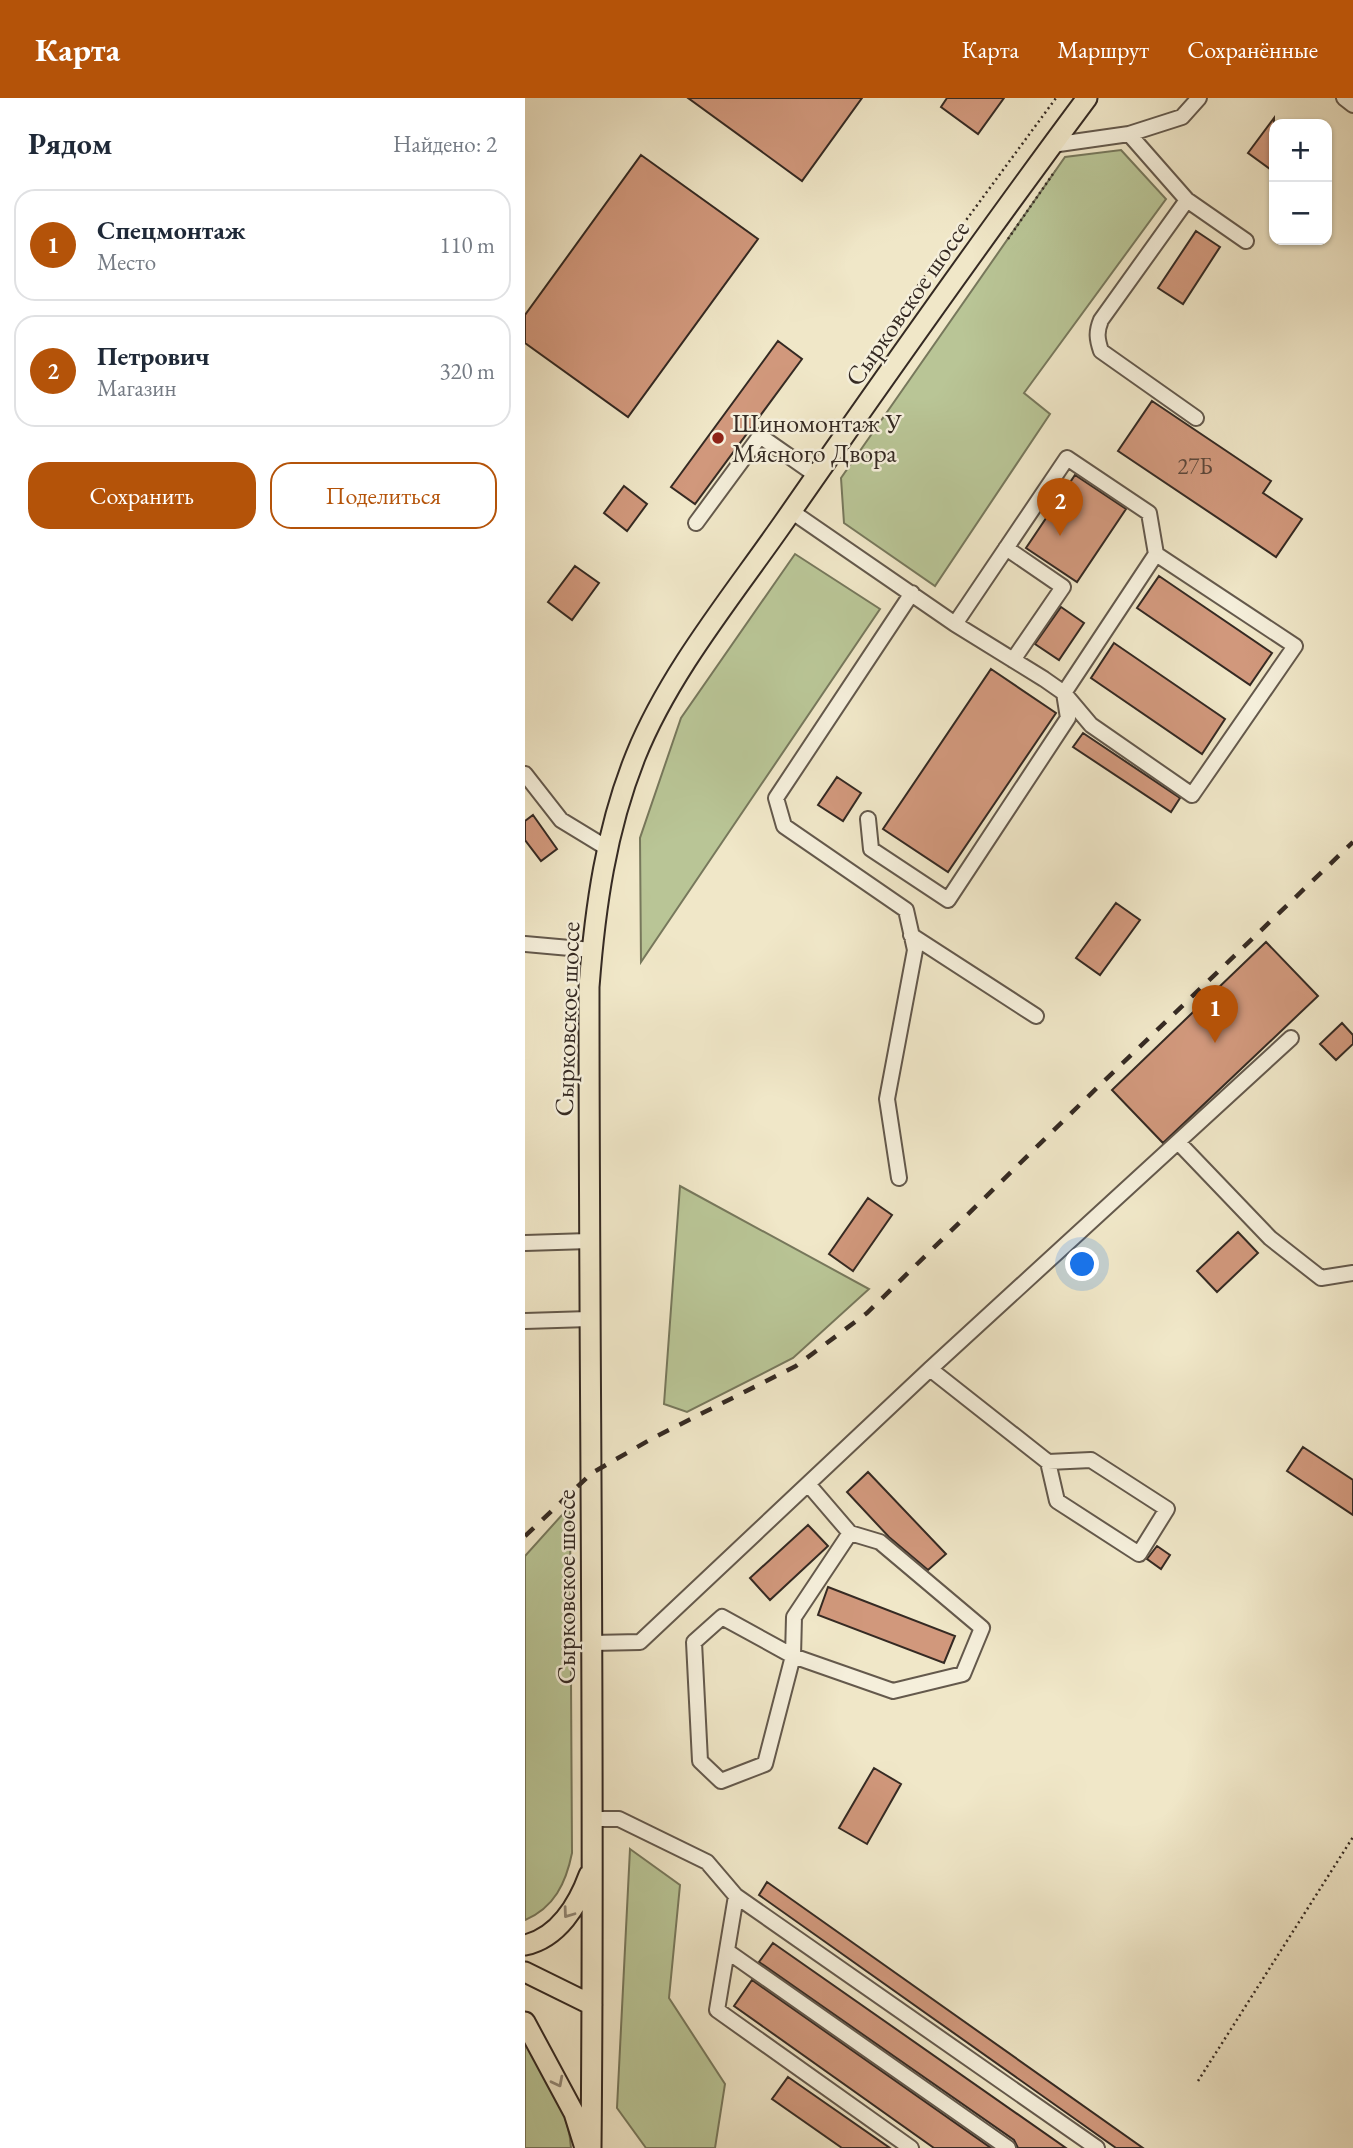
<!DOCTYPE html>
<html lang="ru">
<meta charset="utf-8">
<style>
:root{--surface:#fff;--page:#f2f2f3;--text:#1f2937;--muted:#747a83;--line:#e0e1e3;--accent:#b45309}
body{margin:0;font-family:"EB Garamond",serif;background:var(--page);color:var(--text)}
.controls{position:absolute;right:21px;top:21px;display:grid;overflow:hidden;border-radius:14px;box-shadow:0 2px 5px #0004}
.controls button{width:63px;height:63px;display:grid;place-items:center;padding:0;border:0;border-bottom:2px solid var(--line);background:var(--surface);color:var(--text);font:35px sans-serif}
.you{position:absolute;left:558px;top:1167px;width:24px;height:24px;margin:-18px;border:5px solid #fff;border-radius:50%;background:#1a73e8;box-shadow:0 0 0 10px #1a73e833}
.badge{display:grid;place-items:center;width:46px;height:46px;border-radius:50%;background:var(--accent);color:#fff;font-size:23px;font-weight:700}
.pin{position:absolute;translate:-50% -58px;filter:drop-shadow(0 2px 4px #0008)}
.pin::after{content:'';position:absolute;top:37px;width:24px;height:21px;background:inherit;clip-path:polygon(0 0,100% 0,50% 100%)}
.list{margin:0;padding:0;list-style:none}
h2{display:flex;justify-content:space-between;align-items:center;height:91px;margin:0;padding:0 28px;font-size:30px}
h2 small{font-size:23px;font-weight:400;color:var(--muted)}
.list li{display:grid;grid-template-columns:46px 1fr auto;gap:21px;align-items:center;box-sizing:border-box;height:112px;margin:0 14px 14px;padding:0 14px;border:2px solid var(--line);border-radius:21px}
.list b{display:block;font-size:26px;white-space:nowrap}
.list p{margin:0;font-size:23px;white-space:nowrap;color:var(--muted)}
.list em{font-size:23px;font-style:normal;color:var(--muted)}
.actions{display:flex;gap:14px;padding:21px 28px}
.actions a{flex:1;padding:16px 0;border:2px solid var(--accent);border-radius:21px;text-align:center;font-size:24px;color:var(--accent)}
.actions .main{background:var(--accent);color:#fff}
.map{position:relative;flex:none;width:828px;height:2050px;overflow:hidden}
header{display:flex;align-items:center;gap:42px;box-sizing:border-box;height:98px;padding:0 35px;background:var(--accent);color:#fff}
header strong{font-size:33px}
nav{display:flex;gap:38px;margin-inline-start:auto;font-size:24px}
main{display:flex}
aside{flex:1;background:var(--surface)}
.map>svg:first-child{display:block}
.green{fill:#b9c596;stroke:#77785c;stroke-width:2}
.building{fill:#d1987c;stroke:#352a23;stroke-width:2}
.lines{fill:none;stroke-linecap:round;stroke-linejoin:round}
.minor-casing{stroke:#64594c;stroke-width:18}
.major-casing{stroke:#352a23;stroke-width:23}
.path{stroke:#352a23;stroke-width:2.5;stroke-dasharray:2 3.5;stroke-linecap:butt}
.minor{stroke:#f5efdb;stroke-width:14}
.major{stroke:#f0e7c8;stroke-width:19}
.rail{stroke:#352a23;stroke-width:4.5;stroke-dasharray:12 12;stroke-linecap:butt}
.oneway{stroke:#928876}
.poi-dot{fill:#8f2418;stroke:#f5efdb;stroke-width:2.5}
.labels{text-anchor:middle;stroke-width:5;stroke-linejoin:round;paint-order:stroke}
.number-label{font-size:23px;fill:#5c4639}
.street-label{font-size:26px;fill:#352a23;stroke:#f5efdb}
.poi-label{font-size:26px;fill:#352a23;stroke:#f5efdb;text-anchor:start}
</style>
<header>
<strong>Карта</strong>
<nav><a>Карта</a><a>Маршрут</a><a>Сохранённые</a></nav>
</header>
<main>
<aside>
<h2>Рядом<small>Найдено: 2</small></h2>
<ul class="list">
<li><span class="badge">1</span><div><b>Спецмонтаж</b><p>Место</p></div><em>110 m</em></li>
<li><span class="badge">2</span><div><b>Петрович</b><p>Магазин</p></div><em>320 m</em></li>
</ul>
<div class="actions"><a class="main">Сохранить</a><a>Поделиться</a></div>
</aside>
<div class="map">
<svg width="828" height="2050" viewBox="0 0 828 2050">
<rect width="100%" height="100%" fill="#f0e7c8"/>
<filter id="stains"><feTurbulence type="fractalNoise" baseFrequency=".00286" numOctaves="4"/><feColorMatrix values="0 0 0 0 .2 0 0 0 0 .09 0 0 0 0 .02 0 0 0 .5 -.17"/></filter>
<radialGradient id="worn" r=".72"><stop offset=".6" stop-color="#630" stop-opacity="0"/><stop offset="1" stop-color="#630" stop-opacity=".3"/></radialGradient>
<path class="green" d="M596,52l45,49 -142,194 26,21 -115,172 -91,-63 -3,-45 224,-321z
M270,456l85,55 -239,353 -1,-124 41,-120z
M155,1088l189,103 -76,69 -106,54 -23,-8z
M45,1408l2,347c-6,30 -18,55 -47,67v-364z
M105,1751l50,36 -11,113 56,86 -10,64h-69l-29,-40z
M0,1940c18,33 44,71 46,110h-46z"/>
<path class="building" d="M163,0h174l-60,83z
M422,0h57l-26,36 -37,-27z
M749,20v54l-26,-19z
M116,57l117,84 -130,178 -103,-74v-28z
M671,133l24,16 -37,57 -25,-16z
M253,243l24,18 -107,145 -24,-17z
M627,303l119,80 -8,12 39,26 -26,38 -158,-106z
M550,377l51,34 -49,73 -51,-34z
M99,388l23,18 -20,27 -23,-18z
M50,468l24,17 -27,37 -24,-18z
M634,478l113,77 -22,32 -113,-77z
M536,509l23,16 -25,37 -24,-16z
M589,545l111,76 -23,35 -111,-76z
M466,571l65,44 -108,159 -65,-43z
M558,635l97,65 -9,14 -98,-65z
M312,679l24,16 -18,28 -25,-16z
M8,717l24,34 -16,12 -16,-21v-19z
M591,805l24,17 -40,55 -24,-17z
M741,844l52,54 -155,147 -51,-53z
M817,925l11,12v9l-17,16 -16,-16z
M343,1100l24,17 -39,56 -24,-17z
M713,1134l20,21 -41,39 -20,-21z
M778,1349l50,33v35l-66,-44z
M343,1374l78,82 -18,16 -39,-33 -42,-45z
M283,1427l20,21 -58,54 -20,-22z
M632,1448l13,9 -9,14 -14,-10z
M303,1489l127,49 -11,27 -126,-48z
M349,1670l27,16 -34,60 -28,-16z
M242,1784l376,266h-27l-357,-253z
M248,1845l293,205h-48l-4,-8 -255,-178z
M227,1882l239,168h-57l-200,-142z
M263,1979l102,71h-48l-70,-49z"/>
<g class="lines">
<defs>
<path id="minor" d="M819,0l9,7
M604,36l58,66 -86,120c-5,12 -4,19 0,31l95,67
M527,47l77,-11 53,-17 17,-19
M662,102l59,41
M266,413l164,113 89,55 20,14 27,32 101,70 103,-149 -139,-92 -92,139 4,25 -120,182 -77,-51 -3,-30
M171,425l64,-87 56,39
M481,450l57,39 -50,73
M430,526l112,-166 82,55 7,41
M0,676l36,46 46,28
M386,837l125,81
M0,846l67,6
M653,1044l92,96 51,40 32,-5
M374,1080l-12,-79 28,-149 -9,-40 -122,-84 -8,-28 136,-205
M0,1145l64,-2
M0,1223l64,-2
M405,1271l118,93 9,39 82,53 28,-45 -76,-49 -43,2
M283,1386l42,49 -56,84 -1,39 -28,108 -44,17 -21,-20 -6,-119 28,-25 71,39 100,35 70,-17 19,-46 -102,-86 -30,-9
M67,1545l48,-1 290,-273 361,-331
M68,1721h26l88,43 29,34 361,252
M211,1798l-19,114 194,138
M202,1853l281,197"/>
<path id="major" d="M0,1847c33,-7 53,-40 64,-70
M0,1874l67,33
M0,1924l49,91 11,35
M66,2050c4,-387 -2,-774 -2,-1161 6,-79 17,-158 47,-232 34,-84 98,-161 150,-236 98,-141 198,-283 301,-421"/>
</defs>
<use href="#minor" class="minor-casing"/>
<use href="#major" class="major-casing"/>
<path class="path" d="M483,141l47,-68
M386,197l145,-197
M673,1983l155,-244"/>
<use href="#minor" class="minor"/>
<use href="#major" class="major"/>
<path class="rail" d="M0,1438l67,-63 61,-35 143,-72 71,-53 235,-230 251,-241"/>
</g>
<defs><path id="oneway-chevron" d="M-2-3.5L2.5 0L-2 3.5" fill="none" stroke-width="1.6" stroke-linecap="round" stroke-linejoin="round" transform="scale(1.75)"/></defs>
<g class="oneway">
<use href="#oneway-chevron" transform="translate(43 1815) rotate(126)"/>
<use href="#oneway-chevron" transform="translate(33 1984) rotate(63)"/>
</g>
<circle class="poi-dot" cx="193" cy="340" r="7"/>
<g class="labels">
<g class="number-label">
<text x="670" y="376">27Б</text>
</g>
<g class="street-label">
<text transform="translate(382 205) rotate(-55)" y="9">Сырковское шоссе</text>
<text transform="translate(42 921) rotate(-88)" y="9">Сырковское шоссе</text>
<text transform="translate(41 1489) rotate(-90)" y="9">Сырковское шоссе</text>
</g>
<g class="poi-label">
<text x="207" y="334">Шиномонтаж У<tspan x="207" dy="30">Мясного Двора</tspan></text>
</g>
</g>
<rect width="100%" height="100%" filter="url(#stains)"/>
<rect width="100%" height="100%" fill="url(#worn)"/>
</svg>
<div class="controls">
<button>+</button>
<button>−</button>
</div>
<div class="you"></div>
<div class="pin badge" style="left:690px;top:945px">1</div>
<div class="pin badge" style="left:535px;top:438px">2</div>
</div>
</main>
